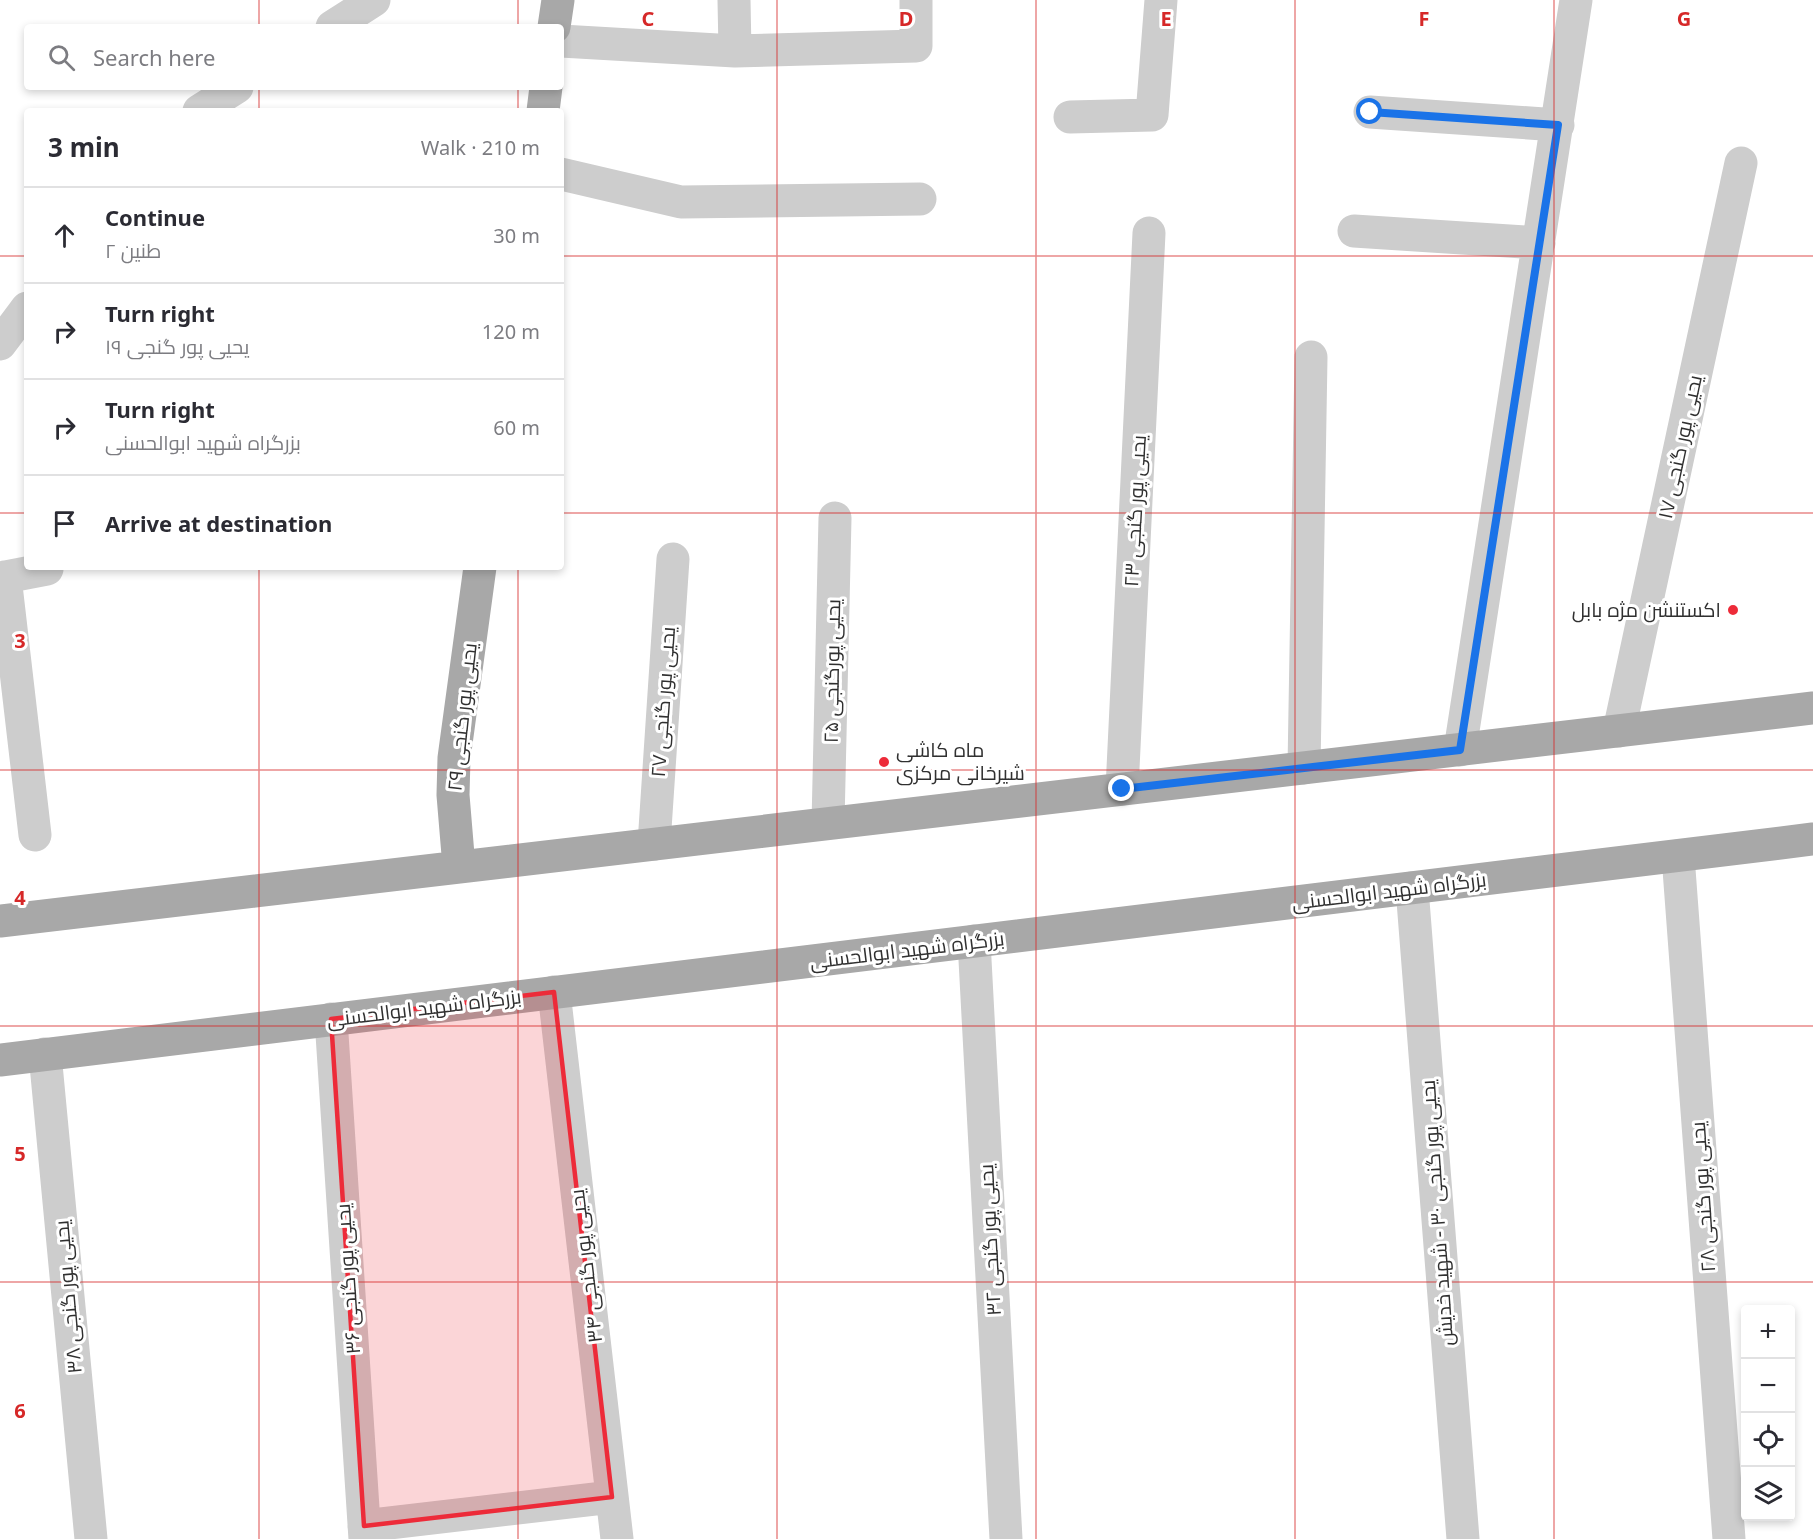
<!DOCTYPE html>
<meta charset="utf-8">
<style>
:root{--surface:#fff;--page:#f7f7f7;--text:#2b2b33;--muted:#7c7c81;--line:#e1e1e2}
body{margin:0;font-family:"Noto Sans",Cairo,sans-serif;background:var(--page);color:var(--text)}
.controls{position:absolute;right:18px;bottom:18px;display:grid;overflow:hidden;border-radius:6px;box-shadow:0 3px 9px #0003}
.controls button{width:54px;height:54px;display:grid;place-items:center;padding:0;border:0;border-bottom:2px solid var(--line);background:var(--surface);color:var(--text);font:30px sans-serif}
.stop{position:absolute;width:18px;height:18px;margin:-14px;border:4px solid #1a73e8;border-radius:50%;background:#fff}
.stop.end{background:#1a73e8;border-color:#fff;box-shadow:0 2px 6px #0008}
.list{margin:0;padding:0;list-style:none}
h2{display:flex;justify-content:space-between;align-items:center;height:78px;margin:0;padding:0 24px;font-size:26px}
h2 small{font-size:20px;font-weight:400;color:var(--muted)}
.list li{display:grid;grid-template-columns:39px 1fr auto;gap:18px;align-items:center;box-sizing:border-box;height:96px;padding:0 24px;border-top:2px solid var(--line)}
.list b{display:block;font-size:22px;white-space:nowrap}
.list p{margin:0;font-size:20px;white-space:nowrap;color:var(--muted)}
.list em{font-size:20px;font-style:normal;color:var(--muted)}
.icon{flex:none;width:33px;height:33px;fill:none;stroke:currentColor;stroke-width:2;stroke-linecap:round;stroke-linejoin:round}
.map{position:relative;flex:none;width:1813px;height:1539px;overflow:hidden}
.search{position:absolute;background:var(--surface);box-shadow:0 3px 9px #0003;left:24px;top:24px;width:540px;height:66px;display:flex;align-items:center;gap:15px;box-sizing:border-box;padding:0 21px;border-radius:6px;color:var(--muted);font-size:22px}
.panel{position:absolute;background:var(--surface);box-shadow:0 3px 9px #0003;left:24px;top:108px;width:540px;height:462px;border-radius:6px}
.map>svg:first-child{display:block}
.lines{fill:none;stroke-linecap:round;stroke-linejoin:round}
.minor{stroke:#cdcdcd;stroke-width:33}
.major{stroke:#a8a8a8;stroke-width:33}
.route{stroke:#1a73e8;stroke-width:8}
.marked{fill:#ed2b39;fill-opacity:0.2;stroke:#ed2b39;stroke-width:4.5;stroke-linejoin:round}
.grid{fill:none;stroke:#d62828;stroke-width:1.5;stroke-opacity:0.55}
.poi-dot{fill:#ed2b39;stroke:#fff;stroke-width:2}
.labels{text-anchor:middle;stroke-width:6;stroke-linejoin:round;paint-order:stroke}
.street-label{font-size:20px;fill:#303030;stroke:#fff}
.poi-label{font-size:20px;fill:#303030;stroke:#fff;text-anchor:end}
.grid-label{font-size:20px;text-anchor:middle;font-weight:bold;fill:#d62828;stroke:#fff;stroke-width:6;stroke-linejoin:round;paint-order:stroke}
</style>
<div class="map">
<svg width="1813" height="1539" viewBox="0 0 1813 1539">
<rect width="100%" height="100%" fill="#fff"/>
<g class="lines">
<path class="minor" d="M734,0l1,51
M332,27l42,-27
M561,41l174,10 181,-5v-46
M199,111l38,-24
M1370,112l188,13
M1070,117l82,-2 9,-115
M561,174l120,28 239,-3
M1354,231l185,12
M0,344l27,-36
M5,577l30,258
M0,578l47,-9
M1619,731l122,-568
M1460,750l116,-750
M1304,768l7,-411
M1122,789l27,-556
M828,823l7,-305
M654,844l19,-285
M1678,856l51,683
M1412,888l51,651
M974,941l32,598
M554,992l63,547
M331,1019l34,520
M45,1054l46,485
M364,1526l248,-29"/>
<path class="major" d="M554,27l4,-27
M543,111l3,-24
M459,867l-6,-72 1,-37 26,-191
M0,921l1813,-213
M0,1060l1813,-221"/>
</g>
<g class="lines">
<path class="route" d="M1122,789l338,-39 98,-625 -188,-13"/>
</g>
<path class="marked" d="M554,992l58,505 -248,29 -33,-507z"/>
<path class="grid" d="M259,0v27M518,0v27M777,0v1539M1036,0v1539M1295,0v1539M1554,0v1539M259,87v24M518,87v24M0,256h27M561,256h1252M0,513h27M561,513h1252M259,567v972M518,567v972M0,770h1813M0,1026h1813M0,1282h1813"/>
<g class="poi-dot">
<circle cx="1733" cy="610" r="6"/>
<circle cx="884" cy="762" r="6"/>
</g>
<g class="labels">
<g class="street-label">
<text transform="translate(1680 447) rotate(-78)" y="7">یحیی پور گنجی ۱۷</text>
<text transform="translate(1135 511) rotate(-87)" y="7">یحیی پور گنجی ۲۳</text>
<text transform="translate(832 671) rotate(-89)" y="7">یحیی پورگنجی ۲۵</text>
<text transform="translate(663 702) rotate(-86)" y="7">یحیی پور گنجی ۲۷</text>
<text transform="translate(462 717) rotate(-84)" y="7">یحیی پور گنجی ۲۹</text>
<text transform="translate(1389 891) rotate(-7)" y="7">بزرگراه شهید ابوالحسنی</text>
<text transform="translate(907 950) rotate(-7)" y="7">بزرگراه شهید ابوالحسنی</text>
<text transform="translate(424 1008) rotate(-7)" y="7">بزرگراه شهید ابوالحسنی</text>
<text transform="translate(1703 1197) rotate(-94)" y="7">یحیی پور گنجی ۲۸</text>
<text transform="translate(1437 1213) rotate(-94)" y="7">یحیی پور گنجی ۳۰ - شهید خدیش</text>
<text transform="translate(990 1240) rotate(-93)" y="7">یحیی پور گنجی ۳۲</text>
<text transform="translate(586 1266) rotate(-97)" y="7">یحیی پور گنجی ۳۴</text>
<text transform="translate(348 1279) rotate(-94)" y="7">یحیی پور گنجی ۳۶</text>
<text transform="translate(68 1297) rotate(-95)" y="7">یحیی پور گنجی ۳۸</text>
</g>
<g class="poi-label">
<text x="1721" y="617">اکستنشن مژه بابل</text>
<text x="896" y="757" text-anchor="start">ماه کاشی<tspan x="896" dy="23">شیرخانی مرکزی</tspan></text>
</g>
</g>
<g class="grid-label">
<text x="648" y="26">C</text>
<text x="906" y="26">D</text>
<text x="1166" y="26">E</text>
<text x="1424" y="26">F</text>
<text x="1684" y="26">G</text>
<text x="20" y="648">3</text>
<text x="20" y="905">4</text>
<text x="20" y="1161">5</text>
<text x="20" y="1418">6</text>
</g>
</svg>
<div class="controls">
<button>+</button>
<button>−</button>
<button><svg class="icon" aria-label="locate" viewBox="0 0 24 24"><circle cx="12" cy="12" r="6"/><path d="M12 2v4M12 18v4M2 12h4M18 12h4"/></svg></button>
<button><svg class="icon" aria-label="layers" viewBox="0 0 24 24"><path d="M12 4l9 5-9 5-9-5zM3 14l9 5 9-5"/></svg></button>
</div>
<div class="stop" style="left:1370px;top:112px"></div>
<div class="stop end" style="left:1122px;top:789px"></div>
<div class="search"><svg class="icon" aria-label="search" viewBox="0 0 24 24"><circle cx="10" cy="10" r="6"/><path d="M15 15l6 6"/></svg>Search here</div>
<section class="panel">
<h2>3 min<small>Walk · 210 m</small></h2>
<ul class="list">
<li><svg class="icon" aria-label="ahead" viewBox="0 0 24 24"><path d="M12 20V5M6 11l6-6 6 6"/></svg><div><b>Continue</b><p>طنین ۲</p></div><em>30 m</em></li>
<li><svg class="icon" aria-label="right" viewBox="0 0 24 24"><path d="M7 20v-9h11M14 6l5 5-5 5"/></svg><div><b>Turn right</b><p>یحیی پور گنجی ۱۹</p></div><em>120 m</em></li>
<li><svg class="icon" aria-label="right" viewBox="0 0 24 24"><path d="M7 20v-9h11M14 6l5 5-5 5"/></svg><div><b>Turn right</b><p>بزرگراه شهید ابوالحسنی</p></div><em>60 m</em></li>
<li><svg class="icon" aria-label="arrive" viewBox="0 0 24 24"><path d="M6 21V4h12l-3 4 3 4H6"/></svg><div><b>Arrive at destination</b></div></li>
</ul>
</section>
</div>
